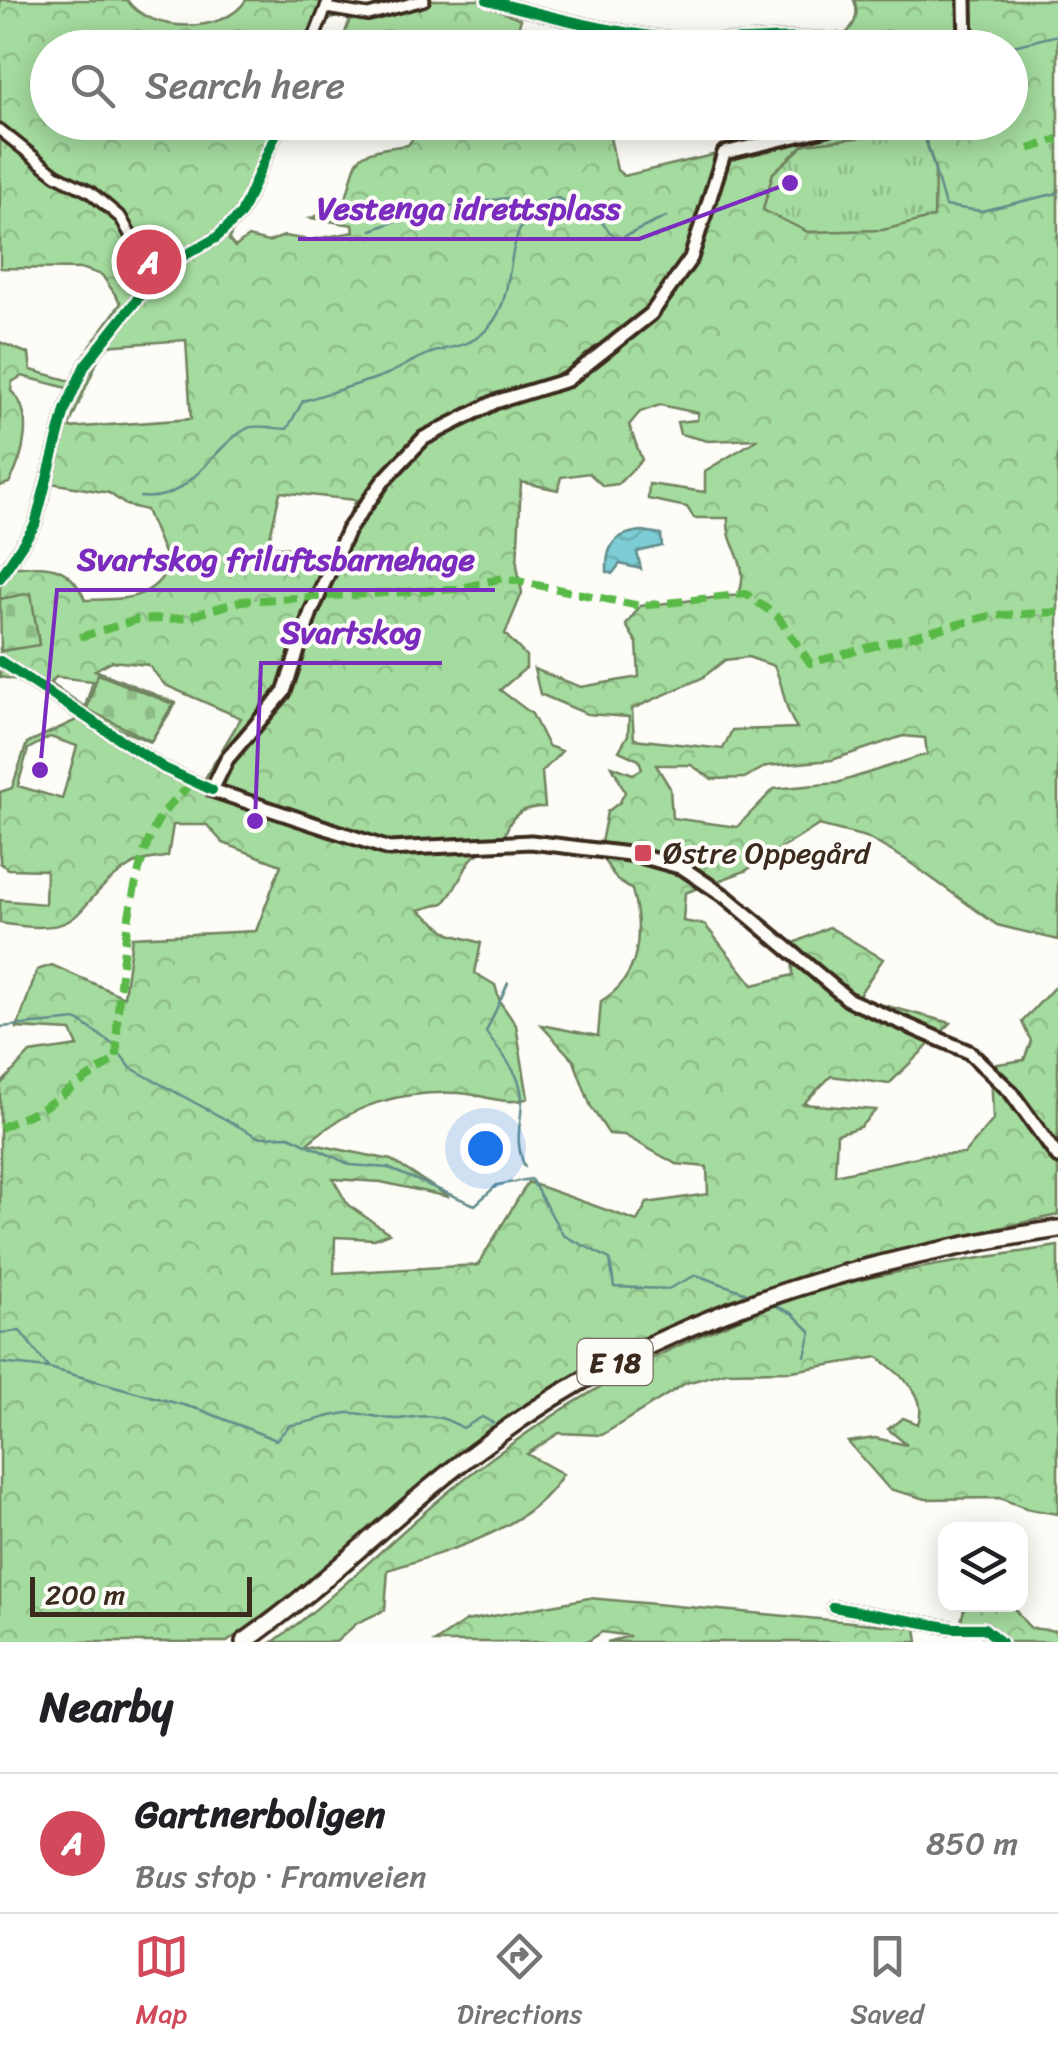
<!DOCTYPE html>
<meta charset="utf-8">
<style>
:root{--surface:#fff;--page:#f6f6f6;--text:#202124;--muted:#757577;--line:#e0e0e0;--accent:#d1495b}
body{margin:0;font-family:Sriracha,sans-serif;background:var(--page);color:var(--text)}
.controls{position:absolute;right:30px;bottom:30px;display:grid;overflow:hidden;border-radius:20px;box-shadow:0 5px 25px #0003}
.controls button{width:90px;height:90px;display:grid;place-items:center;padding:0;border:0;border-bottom:2px solid var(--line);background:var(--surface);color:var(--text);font:50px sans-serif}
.scale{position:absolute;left:30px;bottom:25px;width:222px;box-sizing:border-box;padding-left:10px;border:5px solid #3b2a1e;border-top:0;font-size:28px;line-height:35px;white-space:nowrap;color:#3b2a1e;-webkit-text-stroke:8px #fdfcf7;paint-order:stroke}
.you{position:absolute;left:485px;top:1148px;width:35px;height:35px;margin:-25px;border:8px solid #fff;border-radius:50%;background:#1a73e8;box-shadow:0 0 0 15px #1a73e833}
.badge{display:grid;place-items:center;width:65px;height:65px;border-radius:50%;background:var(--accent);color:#fff;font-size:32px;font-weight:700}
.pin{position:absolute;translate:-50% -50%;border:5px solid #fff;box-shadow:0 2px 10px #0006}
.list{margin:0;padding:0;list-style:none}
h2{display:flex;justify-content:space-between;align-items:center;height:130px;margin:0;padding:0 40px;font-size:42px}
h2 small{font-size:32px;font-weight:400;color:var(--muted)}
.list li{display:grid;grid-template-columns:65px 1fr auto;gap:30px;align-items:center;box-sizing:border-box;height:140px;padding:0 40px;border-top:2px solid var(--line)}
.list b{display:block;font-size:38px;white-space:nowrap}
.list p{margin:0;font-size:32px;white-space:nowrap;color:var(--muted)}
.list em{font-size:32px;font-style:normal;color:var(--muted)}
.icon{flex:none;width:55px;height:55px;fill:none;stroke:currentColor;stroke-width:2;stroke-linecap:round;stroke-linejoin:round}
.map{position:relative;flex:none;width:1058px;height:1642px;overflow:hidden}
.search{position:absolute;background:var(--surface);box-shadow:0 5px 25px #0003;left:30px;right:30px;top:30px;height:110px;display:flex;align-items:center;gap:25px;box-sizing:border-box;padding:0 35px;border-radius:55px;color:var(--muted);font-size:38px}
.sheet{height:270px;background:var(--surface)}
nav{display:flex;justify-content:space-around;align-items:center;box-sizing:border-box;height:140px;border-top:2px solid var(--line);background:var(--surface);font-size:28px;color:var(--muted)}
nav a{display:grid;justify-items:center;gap:5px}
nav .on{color:var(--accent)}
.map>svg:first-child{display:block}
.forest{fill:url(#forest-crowns);stroke:#70825e;stroke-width:2.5;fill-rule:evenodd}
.cemetery{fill:url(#cemetery-stones);stroke:#70825e;stroke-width:2.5}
.park{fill:url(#park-tufts);stroke:#70825e;stroke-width:2.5}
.water{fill:url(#water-waves);stroke:#628c8c;stroke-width:2.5}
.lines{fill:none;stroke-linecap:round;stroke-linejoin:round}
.stream{stroke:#628c8c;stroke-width:2.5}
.street-casing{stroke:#3b2a1e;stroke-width:16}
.secondary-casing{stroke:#3b2a1e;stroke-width:19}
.highway-casing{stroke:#3b2a1e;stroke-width:22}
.street{stroke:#fdfcf7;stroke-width:9}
.secondary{stroke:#fdfcf7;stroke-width:11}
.highway{stroke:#fdfcf7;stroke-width:15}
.quiet{stroke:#58b947;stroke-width:8;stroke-dasharray:15 8;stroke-linecap:butt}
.cycleway-casing{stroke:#fdfcf7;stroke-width:16}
.cycleway{stroke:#00873e;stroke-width:10}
.poi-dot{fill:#d1495b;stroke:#fdfcf7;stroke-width:4}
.labels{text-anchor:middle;stroke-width:8;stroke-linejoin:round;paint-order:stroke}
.shield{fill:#fdfcf7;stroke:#75695f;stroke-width:2.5}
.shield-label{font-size:28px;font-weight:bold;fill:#3b2a1e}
.poi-label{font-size:30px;fill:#3b2a1e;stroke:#fdfcf7;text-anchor:start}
.leader{fill:none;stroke:#7b2cbf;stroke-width:4}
.callout-dot{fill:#7b2cbf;stroke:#fdfcf7;stroke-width:4}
.callout-label{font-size:32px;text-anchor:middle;font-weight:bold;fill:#7b2cbf;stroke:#fdfcf7;stroke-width:8;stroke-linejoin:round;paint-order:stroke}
</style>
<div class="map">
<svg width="1058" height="1642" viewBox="0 0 1058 1642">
<defs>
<pattern id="forest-crowns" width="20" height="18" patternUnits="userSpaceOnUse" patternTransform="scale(2.5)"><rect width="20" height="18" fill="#a4db9e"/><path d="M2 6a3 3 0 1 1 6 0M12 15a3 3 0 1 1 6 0" fill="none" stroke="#8ebc88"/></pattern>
<pattern id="cemetery-stones" width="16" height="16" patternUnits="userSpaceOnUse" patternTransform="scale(2.5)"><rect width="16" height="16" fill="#a4db9e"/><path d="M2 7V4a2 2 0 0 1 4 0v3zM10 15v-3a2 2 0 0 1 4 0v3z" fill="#8ebc88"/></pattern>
<pattern id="park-tufts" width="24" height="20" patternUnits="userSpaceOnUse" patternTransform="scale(2.5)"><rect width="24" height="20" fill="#a4db9e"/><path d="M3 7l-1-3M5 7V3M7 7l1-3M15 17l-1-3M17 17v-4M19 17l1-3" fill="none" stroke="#8ebc88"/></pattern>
<pattern id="water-waves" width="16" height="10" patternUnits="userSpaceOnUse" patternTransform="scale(2.5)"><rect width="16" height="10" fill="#7ccdd5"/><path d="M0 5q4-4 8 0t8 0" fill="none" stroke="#6cb0b6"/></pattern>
</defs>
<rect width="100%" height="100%" fill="#fdfcf7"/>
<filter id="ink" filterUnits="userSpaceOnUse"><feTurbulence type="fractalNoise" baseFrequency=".01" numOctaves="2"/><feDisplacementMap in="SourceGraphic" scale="20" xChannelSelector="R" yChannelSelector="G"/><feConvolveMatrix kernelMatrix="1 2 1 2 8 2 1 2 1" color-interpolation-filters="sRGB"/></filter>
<g filter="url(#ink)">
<path class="forest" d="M0,0h127c22,33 97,35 119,0h63l58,9 21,-9h96l2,5 35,14 -9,28h-172l10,-28c-26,-6 -27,6 -37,28l-265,1v74l238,1 -28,68 -27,43 -2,6 6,7 13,-10 20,5 16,-6 26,4 44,-8 -1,-7 -42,-7 33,-13c16,-51 4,-52 64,-60l5,-7 -10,-15h204l10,47 7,6 143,-34 11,-12 -1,-7 233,-1v-74l-189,-1c20,-5 43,-23 33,-47h204v940l-61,-15 -92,-66 -39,-22 -47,-12 -74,46 -60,22 -2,28 22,4 48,60 40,-10 -1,-31 37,-17 54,32 -26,39 94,25 -62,61 -58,-8 -28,28 73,6 -16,17 -23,7 -2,41 91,-20 38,-1 29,-34 -2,-55 33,-5 7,-19 -9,-19 36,-39v232l-192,42 -71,21 -96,35 -97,43 -154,106 -158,134 -63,46h-227v-557l30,-32 48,-7 -7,-15 -54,-3 20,-58 15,-5 72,32 8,-60 124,-6 25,-66 -58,-22 -16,-18h-34l-5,31c-14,4 -26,2 -38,10 -63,39 -36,73 -130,57v-23l45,4 1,-34 -38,-1 -8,-6v-71l12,-4 15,-45 56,-26 -54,-35 -29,-5v-30l1,4 38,-7 -9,-50 -30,5v-31c40,-1 67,-11 85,32 35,-1 68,2 84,-35l-23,-55 -20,-5 -17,-12 -64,-11 22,-94 -45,-12 -10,6 -1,9c24,21 13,66 -2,92l-9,3v-144l29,12 2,16 40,11 15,-29 35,-49 -19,-28 -18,-6 -84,-1zM805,144l-42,66 10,-37zM186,340l5,79 -123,9 36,-82zM660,405l38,8 -1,7 -20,2 3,12 28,7 50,-2 -53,32v21l-56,-8 -1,15 39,8 7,11h34c-2,31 23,42 11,77l-99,11 -14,19 11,18 2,34 -58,10 -47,-18 6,25 47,20 42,3 -1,18 -9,16 20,9 3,9 -9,5 -21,-8 13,26 -5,10 -13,10 -6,31 -96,-8c6,-21 17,-28 40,-28l-3,-35 20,-21 -14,-5 -16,-32 -32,-24 26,-22v-12l-21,-22 17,-41 -5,-28 4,-83 37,8 3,-13 28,-4 14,13 15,-2 24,-24 -13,-35 11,-13zM280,492l76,8 -24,52 -64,-6zM748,657l26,9c11,22 9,42 23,62l-65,2 -9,19 -89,-10 -2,-30 70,-31 23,-18zM112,661l36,4 17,20 76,33 -37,62 -35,-12 -63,-44 45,18 25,-39 -81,-33zM56,677l37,4 -8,26 -35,-24zM903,736l22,2 2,16 -90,29 -63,6 -37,38 -65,-9 -2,-30 -14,-23h35l21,14 32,-1 23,-12 65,-6zM50,737l27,9 -15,53 -44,-13 10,-37zM522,846l79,10 16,24 15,10c12,42 8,89 -31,111l-3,35 -57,-11 33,36 17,46 18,27 15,1 52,29 31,3 1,27 -61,9 -10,18 -109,-39 -50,83 -144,8 1,-36 39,2 15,-6 -41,-28 -15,-26 48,3 68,15 -58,-37 -83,-17c45,-39 90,-52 151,-50 25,1 46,14 69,5l-12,-73 -16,-23 -5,-17 -20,-12 6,-30 -31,-9 -31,-24 25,-7c36,-46 11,-52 78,-57z
M1058,1246v268l-30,-5 -28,-11 -74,1 -37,-10 -41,-47 27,-4 32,7 -19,-16 15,-11 15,6c11,-32 -19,-49 -40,-67l-86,14 -66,1 -40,11 -84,52 -43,-2 -32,21 36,20c-34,57 -114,76 -175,96l-3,40 -28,13 -21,19h-63c69,-49 125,-111 191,-163 100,-78 212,-141 333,-181 83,-28 175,-38 261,-52z
M589,1598l327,30 2,14h-311l23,-6 -28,-4 -15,10h-152l31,-21z
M965,1605h46l19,23 28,3v11h-60l-38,-16z"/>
<path class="cemetery" d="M31,593l8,52 -38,6 -1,-52z
M98,674l75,30 -22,37 -64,-32z"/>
<path class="park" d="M922,130l13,38 -1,49 -51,13 -75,2 -45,-22 10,-37 32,-29z"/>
<path class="water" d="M643,531l18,3 1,12 -25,6 4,17 -21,-5 -8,10 -5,-2c-1,-27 8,-39 36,-41z"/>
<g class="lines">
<path class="stream" d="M1005,48l53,-13
M921,122l24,84 36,5 77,-18
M813,138l73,-16
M372,230l53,-20 82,-12 28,6
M140,497c52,6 69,-49 108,-69 9,-4 29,1 39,1l16,-28c27,-9 55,-16 82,-26 14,-5 27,-15 41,-20 21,-9 39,-6 57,-22 44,-38 8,-111 72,-136l42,19 16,20 8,2 45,-21
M508,983l-22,49c10,15 26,32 32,48 12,31 -9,51 7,87
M0,1027l78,-7 36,25
M120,1054l11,14 127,69 31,-1 62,29 37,3 87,37 22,-20 34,-6 32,56 47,24 4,28 54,2 28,-14 57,20
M772,1304l21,10 18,18 -6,24
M0,1333l20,-2 29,37 152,42 75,30 14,-15c21,-1 41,-12 61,-12 15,0 32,7 47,6 29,-3 37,-7 65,9l19,-11 11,6
M0,1363l48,5"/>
<defs>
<path id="street" d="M487,0c70,18 138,37 211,40 58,3 126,-10 183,8
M326,8l42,7 56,-15
M310,48l19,-48
M0,130l56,45 34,17 31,26 16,29 2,46
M0,578l35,-53 30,-115 20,-45 77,-97 54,-30 25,-24 40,-92
M0,661l164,107 48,22
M833,1607l120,21h31l17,14"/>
<path id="secondary" d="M965,0l1,48
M853,122l-129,31 -33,105 -40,56 -84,66 -72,22 -71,36 -40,42 -36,50 -37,82 -27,80 -57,67 -15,31 177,59 142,-7 106,13 46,13 43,29 123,103 120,52 41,39 48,66"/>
<path id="highway" d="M244,1642c87,-61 160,-139 246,-201 168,-125 364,-181 568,-212"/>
</defs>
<use href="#street" class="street-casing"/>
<use href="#secondary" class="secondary-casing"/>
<use href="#highway" class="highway-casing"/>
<use href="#street" class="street"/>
<use href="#secondary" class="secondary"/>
<use href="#highway" class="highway"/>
<path class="quiet" d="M1029,149l29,-10
M80,637l56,-17 49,-2 56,-17 217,-12 45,-11 137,28 106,-12 32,23 32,46 179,-47 69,-4
M0,1128l41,-19 76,-51c-2,-59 12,-194 44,-242 9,-13 22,-24 33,-34"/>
<defs>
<path id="cycleway" d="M487,0c70,18 138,37 211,40 58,3 126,-10 183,8
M0,578l35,-53 30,-115 20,-45 77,-97 54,-30 25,-24 40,-92
M0,661l164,107 48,22
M833,1607l120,21h31l17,14"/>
</defs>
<use href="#cycleway" class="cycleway-casing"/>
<use href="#cycleway" class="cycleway"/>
</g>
</g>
<rect class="poi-dot" x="633" y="843" width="20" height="20" rx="5"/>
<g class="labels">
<rect class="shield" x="577.5" y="1339" width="75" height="46" rx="8"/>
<g class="shield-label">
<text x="615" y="1372">E 18</text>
</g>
<g class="poi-label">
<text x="663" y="863">Østre Oppegård</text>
</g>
</g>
<path class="leader" d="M790 183L639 239H298M40 770L57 590H495M255 821L261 663H442"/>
<g class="callout-dot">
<circle cx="790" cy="183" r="10"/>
<circle cx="40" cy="770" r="10"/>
<circle cx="255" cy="821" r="10"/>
</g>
<g class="callout-label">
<text x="469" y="219">Vestenga idrettsplass</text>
<text x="276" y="570">Svartskog friluftsbarnehage</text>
<text x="351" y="643">Svartskog</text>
</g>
</svg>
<div class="controls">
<button><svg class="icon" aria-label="layers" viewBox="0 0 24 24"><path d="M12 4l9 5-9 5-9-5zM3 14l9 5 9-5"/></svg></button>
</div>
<div class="scale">200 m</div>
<div class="you"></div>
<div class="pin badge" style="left:149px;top:262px">A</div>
<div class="search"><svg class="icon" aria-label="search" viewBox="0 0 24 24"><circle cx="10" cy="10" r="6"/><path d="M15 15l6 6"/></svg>Search here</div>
</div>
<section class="sheet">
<h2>Nearby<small></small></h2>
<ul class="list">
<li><span class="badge">A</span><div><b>Gartnerboligen</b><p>Bus stop · Framveien</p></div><em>850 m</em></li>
</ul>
</section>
<nav>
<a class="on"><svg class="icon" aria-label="map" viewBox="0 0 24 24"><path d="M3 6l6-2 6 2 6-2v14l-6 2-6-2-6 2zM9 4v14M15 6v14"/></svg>Map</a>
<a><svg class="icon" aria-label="directions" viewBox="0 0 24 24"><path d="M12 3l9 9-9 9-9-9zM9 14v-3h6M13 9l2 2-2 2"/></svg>Directions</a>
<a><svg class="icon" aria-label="saved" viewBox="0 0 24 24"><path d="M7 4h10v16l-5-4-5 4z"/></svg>Saved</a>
</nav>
